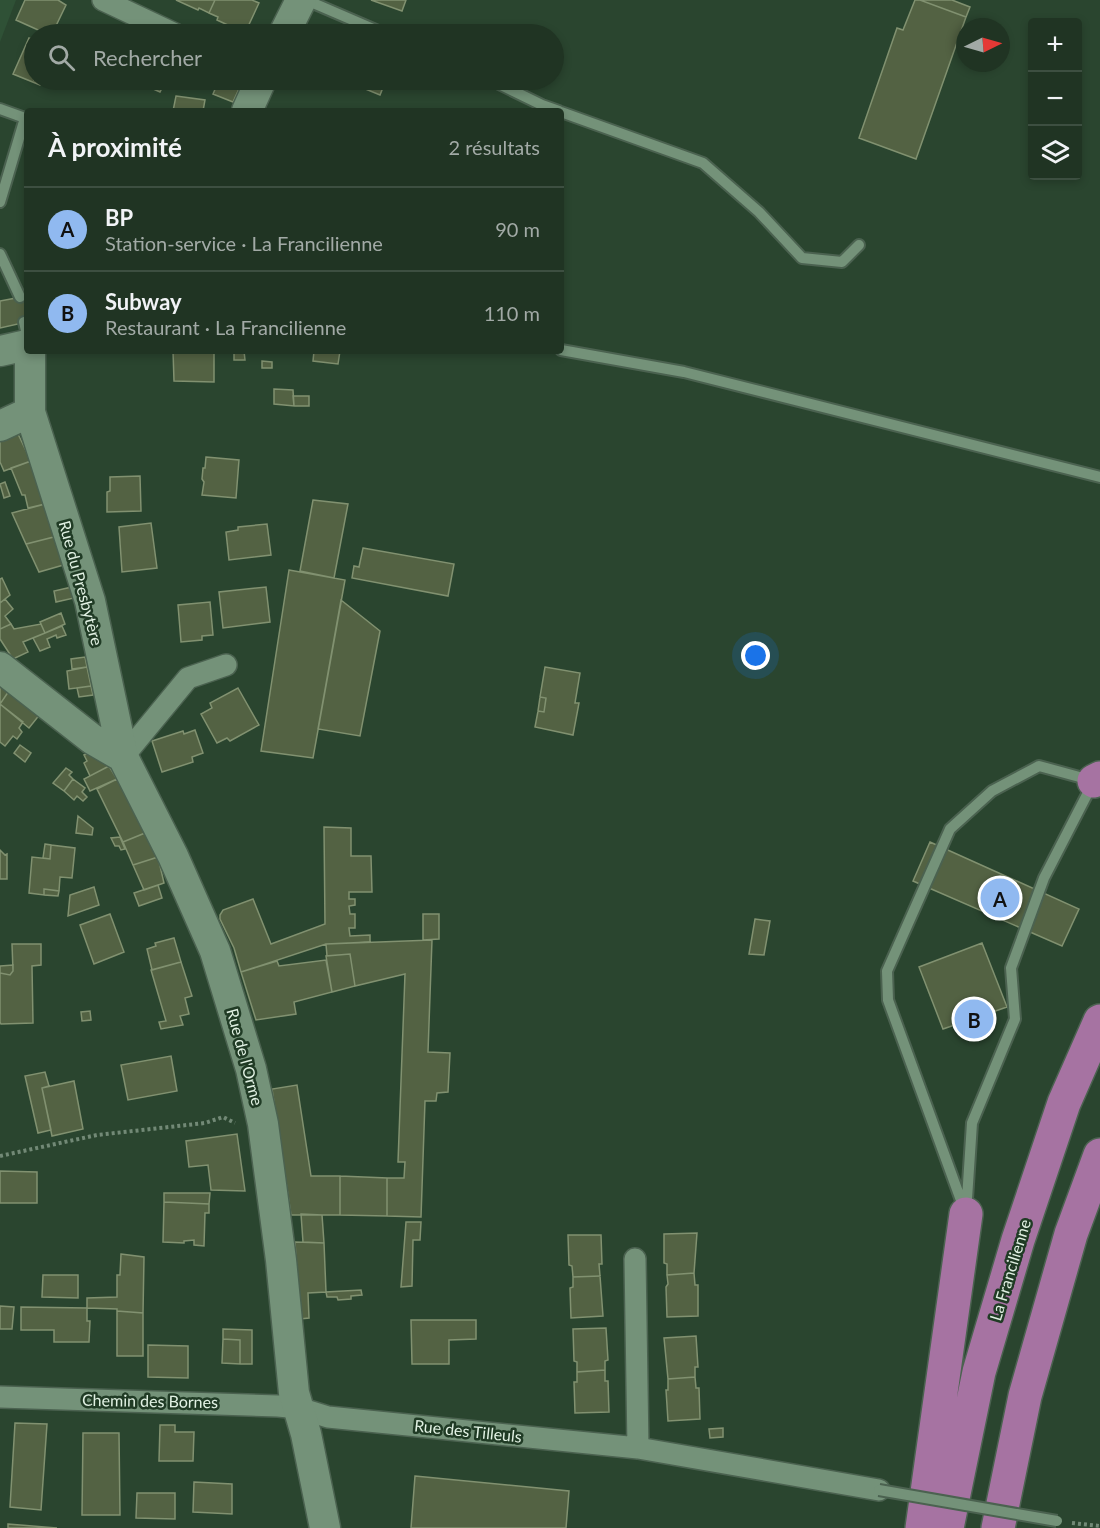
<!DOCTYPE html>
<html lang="fr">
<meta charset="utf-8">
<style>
:root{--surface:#203423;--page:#283c2b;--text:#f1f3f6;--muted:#a2aaa6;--line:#3d4f41;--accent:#90b9f0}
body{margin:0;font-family:Lato,sans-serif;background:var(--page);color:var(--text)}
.controls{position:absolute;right:18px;top:18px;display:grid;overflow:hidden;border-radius:6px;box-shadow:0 3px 9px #0003}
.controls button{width:54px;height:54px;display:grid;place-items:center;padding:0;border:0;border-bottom:2px solid var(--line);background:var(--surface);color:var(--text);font:30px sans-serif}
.compass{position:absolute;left:956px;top:18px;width:54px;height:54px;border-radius:50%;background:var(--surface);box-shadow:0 3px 9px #0003;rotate:85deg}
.you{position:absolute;left:756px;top:656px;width:21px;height:21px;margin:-15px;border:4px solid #fff;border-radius:50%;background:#1a73e8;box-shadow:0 0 0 9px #1a73e833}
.badge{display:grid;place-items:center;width:39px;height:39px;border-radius:50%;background:var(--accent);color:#111;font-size:20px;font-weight:700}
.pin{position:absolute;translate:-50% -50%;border:3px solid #fff;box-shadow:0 2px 6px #0006}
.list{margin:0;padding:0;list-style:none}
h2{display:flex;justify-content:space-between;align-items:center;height:78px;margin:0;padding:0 24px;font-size:26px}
h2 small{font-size:20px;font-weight:400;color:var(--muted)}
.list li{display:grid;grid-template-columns:39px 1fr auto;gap:18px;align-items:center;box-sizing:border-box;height:84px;padding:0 24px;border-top:2px solid var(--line)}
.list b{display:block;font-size:22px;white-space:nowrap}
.list p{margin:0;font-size:20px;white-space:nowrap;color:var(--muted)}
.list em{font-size:20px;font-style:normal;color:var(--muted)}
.icon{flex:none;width:33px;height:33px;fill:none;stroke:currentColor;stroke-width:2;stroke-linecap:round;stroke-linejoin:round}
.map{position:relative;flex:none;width:1100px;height:1528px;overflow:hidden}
.search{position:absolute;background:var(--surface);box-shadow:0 3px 9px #0003;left:24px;top:24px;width:540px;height:66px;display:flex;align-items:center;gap:15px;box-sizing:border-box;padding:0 21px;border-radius:33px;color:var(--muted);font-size:22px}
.panel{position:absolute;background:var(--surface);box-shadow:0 3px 9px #0003;left:24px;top:108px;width:540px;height:246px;border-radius:6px}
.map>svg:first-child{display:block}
.built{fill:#2f5136}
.building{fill:#536243;stroke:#819170;stroke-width:1.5}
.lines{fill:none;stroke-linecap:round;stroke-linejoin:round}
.lane-casing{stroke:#4b6250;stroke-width:14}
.street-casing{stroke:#4b6250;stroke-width:24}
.secondary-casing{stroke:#4b6250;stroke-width:33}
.highway-casing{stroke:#4b6250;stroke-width:36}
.path{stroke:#728976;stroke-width:4;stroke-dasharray:3 3;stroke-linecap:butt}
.lane{stroke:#749279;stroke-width:10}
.street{stroke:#749279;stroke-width:21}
.secondary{stroke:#749279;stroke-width:30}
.highway{stroke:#a673a2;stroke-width:33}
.lane-bridge-casing{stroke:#4b6250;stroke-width:14;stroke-linecap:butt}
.lane-bridge{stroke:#749279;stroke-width:10}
.labels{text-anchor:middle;stroke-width:5;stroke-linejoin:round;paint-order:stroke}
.street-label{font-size:16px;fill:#e1f1e3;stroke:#203b25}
</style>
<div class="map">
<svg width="1100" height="1528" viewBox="0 0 1100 1528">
<rect width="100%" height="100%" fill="#2a452f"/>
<path class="built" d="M0,0h16l-16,42z"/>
<path class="building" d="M25,0h33l8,5 -14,29h-5l-31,-14z
M176,0h39l-6,13 -10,-5 -1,2z
M215,0h37l7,3 -14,30 -28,-13 1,-3 -9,-4z
M371,0h35l-4,11z
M915,0h5l46,17 -50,142 -57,-21 38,-110 6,2z
M920,0h32l18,7 -4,10z
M90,25l21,9h-26z
M29,38l5,2v40h8l-2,5 -27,-11z
M133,80h33l-6,12z
M219,80h24l-10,22 -20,-8z
M352,80h34l-6,15 -29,-12z
M176,96l29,4 -2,11h-30z
M27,296v26l-27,6v-27z
M173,351h41v31l-40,-1z
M234,351h10l1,9h-11z
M314,351h26l-2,13 -25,-3z
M262,361l10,1v6h-10z
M274,389l19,1 1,16 -20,-2z
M293,396h16v10h-15z
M18,434l13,27 -27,10 -4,-9v-21z
M206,457l33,3 -3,38 -34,-3 2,-13 -2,-3 1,-11h2z
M31,461l14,43 -17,4 -3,-13h-3l-11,-27z
M140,476l1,35 -34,1v-20l3,-1v-14z
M5,482l5,14 -6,2 -4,-14z
M313,500l35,4 -14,74 -34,-7z
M45,504l9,33 -28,7 -14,-31z
M151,523l6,45 -35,4 -3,-45z
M267,524l4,31 -42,5 -3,-28 12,-2v-3z
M54,537l13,27 -28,8 -13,-28z
M363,548l91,16 -6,32 -96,-18 2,-12 5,1z
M289,570l56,10 -32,178 -52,-7z
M2,578l8,17 -10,8v-24z
M72,587l2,11 -18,4 -2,-11z
M266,587l4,35 -47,6 -4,-36z
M5,599l8,10 -8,7 6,8 -11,5v-26z
M341,600l39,31 -20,105 -42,-7z
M210,602l3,33 -11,1v4l-21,2 -3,-37z
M61,613l4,11 -20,9 -5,-11z
M11,624l3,5 27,-5 4,9 -22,9 5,10 -15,7 -13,-20v-10z
M62,626l4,9 -9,3 -1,-3 -9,4 3,8 -10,4 -7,-13z
M85,657l2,10 -15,2 -1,-10z
M87,667l4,19 -22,3 -2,-18z
M545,667l35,6 -5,30h4l-6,32 -38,-8 3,-16 6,1 2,-14 -6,-1z
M0,677l13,8 -13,19z
M13,685l32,23 -16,20 -29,-24z
M91,686l2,9 -14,2 -2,-9z
M238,688l21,37 -29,16 -3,-3 -10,5 -16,-29 11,-6 -2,-5z
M540,697l6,1 -2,14 -6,-1z
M0,704l23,18 -4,6 3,4 -5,7 -4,-3 -8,10 -5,-4z
M195,730l8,23 -11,4 1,5 -31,10 -10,-31 31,-10 1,3z
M20,745l11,8 -6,9 -11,-9z
M92,752l17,14 -19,10 -6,-13 3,-2 -3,-6z
M109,766l8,13 -27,12 -6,-12z
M66,768l6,4 -3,3 4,4 -9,12 -11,-8z
M73,779l12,9 -3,4 5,5 -4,4 -6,-5 -3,4 -10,-9z
M117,779l28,54 -22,9 -26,-53z
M78,816l15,12 -1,7 -16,-2z
M324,827l27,1v28h20l1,36h-23v7h6v6l-6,1 1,8h5v14h-6l1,8 20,-1v7l-44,2 -85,28 -7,-24 -14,-29v-4l3,-5 30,-11 18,45 54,-20z
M145,833l13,24 -25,8 -10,-23z
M120,837l5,12 -4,1 -2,-4h-4l-4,-8z
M930,842l149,67 -17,37 -149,-65z
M45,844l6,1 -1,14 -7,-1z
M51,845l24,3 -3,30 -12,-1 -1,14 -15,-2v6l-15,-2 3,-36 18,2z
M0,850l5,5 2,-1v25h-7z
M158,857l6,26 -20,7 -11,-25z
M158,885l4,13 -23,8 -5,-13z
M94,887l5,18 -31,11 2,-21z
M44,889l15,2 -1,5 -14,-1z
M110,914l14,38 -30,12 -14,-39z
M423,914h16v25l-16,1z
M755,919l15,2 -6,34 -15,-1z
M174,938l7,24 -29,8 -5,-21 9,-3 -1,-3z
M432,940l-4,112 22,1 -2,39 -11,1 -1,8h-11l-4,116 -34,-1v-38h17l1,-16h-7l7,-188 -50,12 -5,-32 -23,2 -1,-12z
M982,943l25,64 -64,22 -24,-62z
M12,944h29v21l-9,1 1,57 -32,1 -1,-2v-49l10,2 3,-4z
M350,954l5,32 -23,6 -6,-36z
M326,960l6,32 -38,10 2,12 -40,6 -15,-48 36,-11 2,5z
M181,962l11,34 -7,2 4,16 -9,2 3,9 -22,4 -2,-7 7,-1 -15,-51z
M13,965v6l-3,4 -10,-2v-7z
M90,1011l1,9 -9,1 -1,-9z
M171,1056l6,35 -49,9 -7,-35z
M45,1072l4,14 -7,2 9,42 -13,3 -13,-57z
M74,1081l9,48 -31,7 -10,-48z
M297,1085l14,91h29v39h-49l-19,-126z
M237,1134l8,57 -34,-1 -3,-25 -19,2 -3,-26z
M0,1171l37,1v31h-37z
M340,1176l47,2v38l-47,-1z
M164,1193h46l-1,11 -45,-2z
M164,1202l45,2v9h-4l-1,33 -10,-1v-5l-10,1v2l-21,-1z
M301,1214l21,1 2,28 -21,-1z
M406,1222h15l-1,18h-7l-1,46 -11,1z
M697,1233l-3,40 -27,2v-11l-3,-1v-29z
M568,1235h33l1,29h-3l1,12 -27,1 -1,-11 -3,-1z
M295,1242l29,1 2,49 -18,1 1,25 -9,1z
M121,1254l23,3 -1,56 -26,-2v-2l-30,-1v-10l30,-1v-22h3z
M694,1273l1,12h3v31l-31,1 -1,-30 2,-3 -1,-9z
M43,1275h35v23l-36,-1z
M600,1276l3,40 -32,2 -1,-30 3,-1v-10z
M361,1290l1,5 -11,1v3l-13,1 -1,-3h-10l-1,-5z
M0,1306l14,1 -2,22h-12z
M21,1307l66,1v13h3l-1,21h-35v-12h-33z
M117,1311l26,2v43h-26z
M411,1320h65v19l-27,1v24h-37z
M606,1328l2,32 -3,1v9l-28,2v-10l-3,-1 -1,-32z
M223,1329l29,1v34h-12v-24l-17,-1z
M696,1336l2,31h-3v10l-27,2 -4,-41z
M223,1339l17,1v24l-18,-1z
M148,1345l40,1v32l-40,-1z
M605,1370v11h3l1,31 -34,1 -1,-31h3v-10z
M695,1377l1,11h3l1,31 -32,2 -2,-31h2v-11z
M15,1423l32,1 -6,86 -31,-3z
M160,1425h15v7h19l-1,29h-34z
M723,1428v9l-13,1 -1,-9z
M83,1433h36l1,82h-38z
M415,1476l154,15 -3,37h-155z
M194,1482l38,2v30l-39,-2z
M137,1493h38v26l-39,-1z
M8,1524l49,4h-49z"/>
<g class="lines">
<defs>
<path id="lane" d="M306,0l79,34
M491,80l51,25 17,6
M0,109l25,9 -25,84
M561,112l142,51 56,49 43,46 40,4 17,-17
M0,254l20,43
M24,322l3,13
M561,350l123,22 416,105
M1039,766l55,15 -50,97 -33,90 4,51 -43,104 -6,91 -78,-214 -1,-29 63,-142 42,-38z"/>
<path id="street" d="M103,0l72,34
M123,757l65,-79 38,-13
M635,1259l3,189
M0,1397l278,9 21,2 29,9 310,31 241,42"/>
<path id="secondary" d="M284,34l17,-34
M247,111l14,-31
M0,351l27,-6
M30,351v61l60,189 33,156 50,99 42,95 36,118 12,55 18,136 13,133 12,41 19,94
M0,426l30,-14
M0,667l92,72 31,18"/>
<path id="highway" d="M1094,781l6,-3
M922,1528l44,-314
M947,1528l32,-156 39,-132 46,-137 36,-82
M998,1528l27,-132 46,-162 29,-79"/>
</defs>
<use href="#lane" class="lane-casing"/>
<use href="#street" class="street-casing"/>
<use href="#secondary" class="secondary-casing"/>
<use href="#highway" class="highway-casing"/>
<path class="path" d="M0,1156l97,-21 108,-12 18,-6 12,6
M1072,1523l28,3"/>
<use href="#lane" class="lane"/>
<use href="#street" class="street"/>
<use href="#secondary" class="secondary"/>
<use href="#highway" class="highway"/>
<defs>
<path id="lane-bridge" d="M879,1490l178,31"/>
</defs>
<use href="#lane-bridge" class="lane-bridge-casing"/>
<use href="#lane-bridge" class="lane-bridge"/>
</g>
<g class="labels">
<g class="street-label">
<text transform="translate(81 583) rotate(75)" y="6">Rue du Presbytère</text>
<text transform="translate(245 1057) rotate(75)" y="6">Rue de l'Orme</text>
<text transform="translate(1010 1270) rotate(-73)" y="6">La Francilienne</text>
<text transform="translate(150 1401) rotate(1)" y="6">Chemin des Bornes</text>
<text transform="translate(468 1431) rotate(6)" y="6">Rue des Tilleuls</text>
</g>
</g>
</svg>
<div class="controls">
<button>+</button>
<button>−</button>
<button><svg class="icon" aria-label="layers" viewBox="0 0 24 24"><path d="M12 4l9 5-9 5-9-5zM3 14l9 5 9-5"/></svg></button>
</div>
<svg class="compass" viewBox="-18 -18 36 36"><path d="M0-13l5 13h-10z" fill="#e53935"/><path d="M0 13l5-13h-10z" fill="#a2aaa6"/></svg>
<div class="you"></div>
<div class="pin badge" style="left:1000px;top:898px">A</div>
<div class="pin badge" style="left:974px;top:1019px">B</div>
<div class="search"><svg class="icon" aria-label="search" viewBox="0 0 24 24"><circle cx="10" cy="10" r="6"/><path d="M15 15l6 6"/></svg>Rechercher</div>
<section class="panel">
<h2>À proximité<small>2 résultats</small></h2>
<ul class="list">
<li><span class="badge">A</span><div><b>BP</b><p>Station-service · La Francilienne</p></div><em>90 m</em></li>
<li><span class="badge">B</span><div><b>Subway</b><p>Restaurant · La Francilienne</p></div><em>110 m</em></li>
</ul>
</section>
</div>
